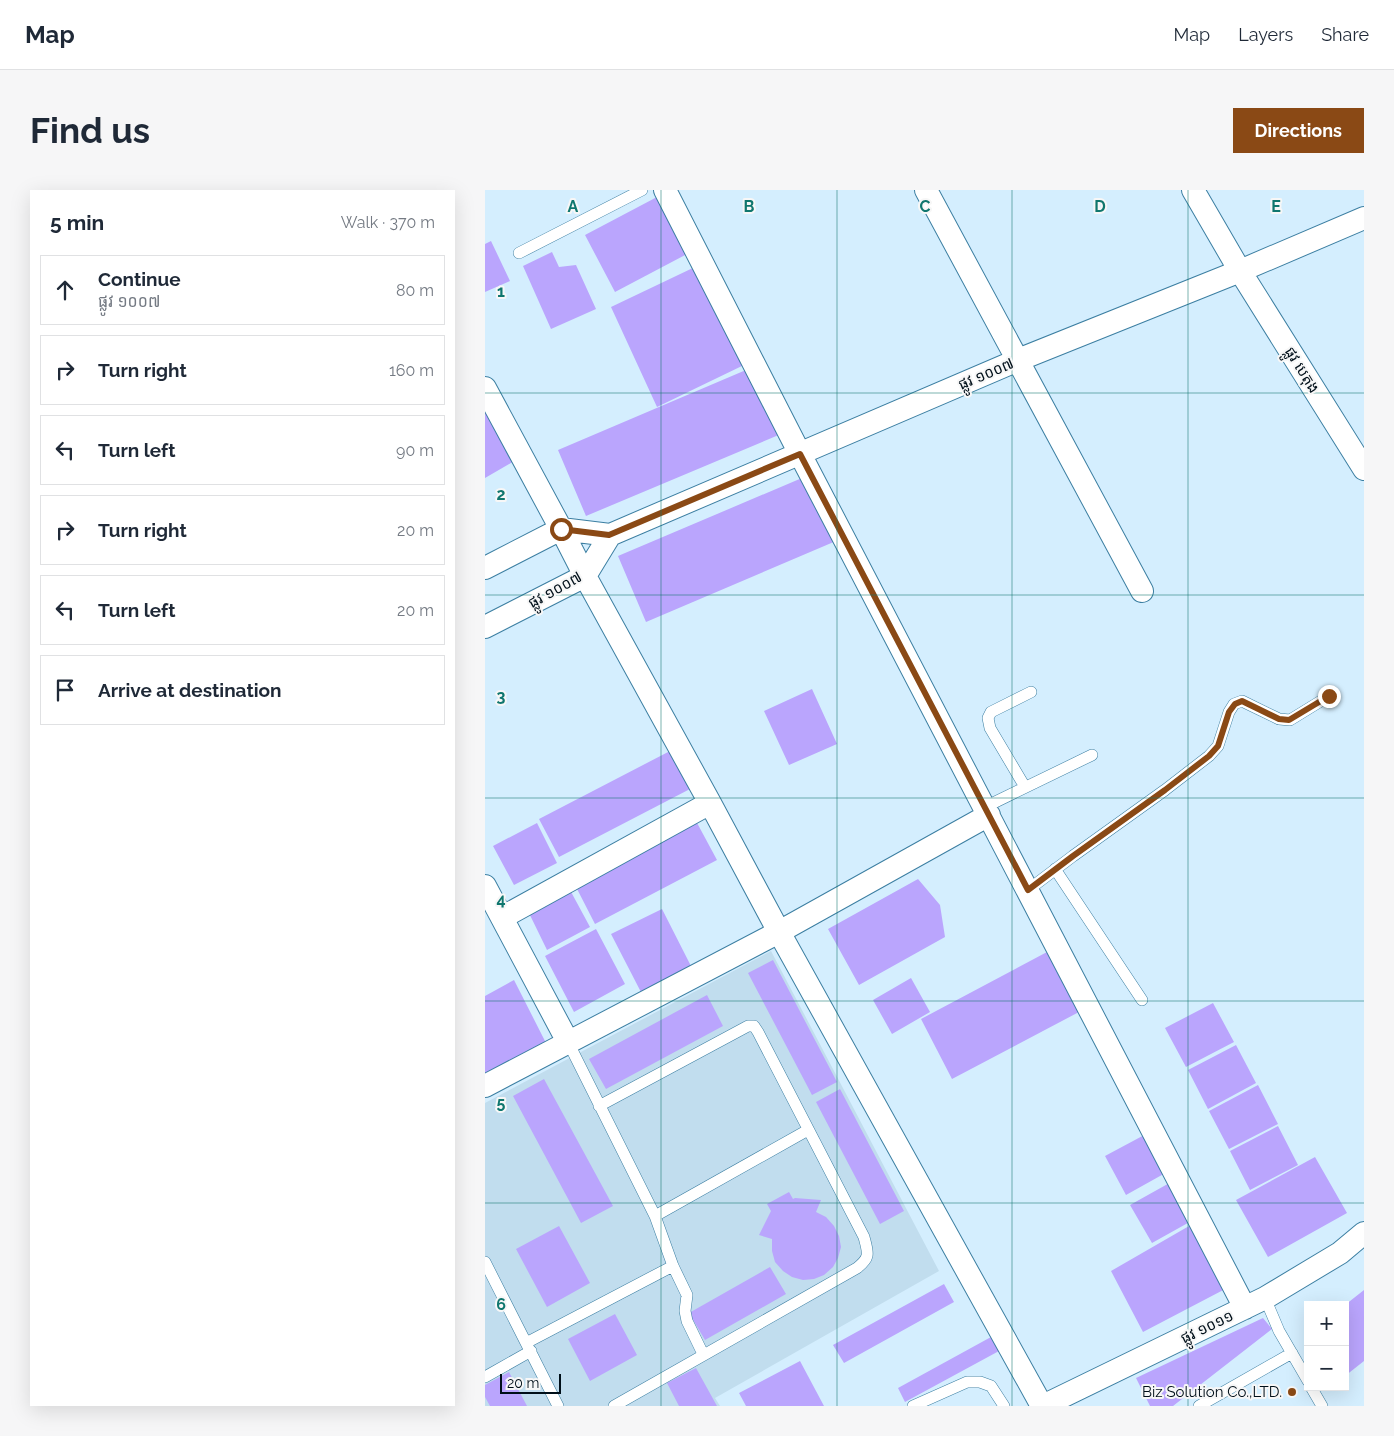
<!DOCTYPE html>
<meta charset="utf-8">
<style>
:root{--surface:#fff;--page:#f6f6f7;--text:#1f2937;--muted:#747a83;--line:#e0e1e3;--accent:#8a4915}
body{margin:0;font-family:Raleway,"Noto Sans Khmer",sans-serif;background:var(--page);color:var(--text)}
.controls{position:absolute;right:15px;bottom:15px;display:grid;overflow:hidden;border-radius:0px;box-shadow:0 5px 20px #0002}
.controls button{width:45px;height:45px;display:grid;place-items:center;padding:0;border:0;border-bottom:1px solid var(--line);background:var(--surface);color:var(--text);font:25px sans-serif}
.scale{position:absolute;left:15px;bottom:12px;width:61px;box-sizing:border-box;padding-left:5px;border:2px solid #000f19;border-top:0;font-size:14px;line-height:18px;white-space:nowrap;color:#000f19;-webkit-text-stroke:4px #f7f7f7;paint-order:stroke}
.stop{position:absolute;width:15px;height:15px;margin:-11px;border:4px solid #8a4915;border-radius:50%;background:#fff}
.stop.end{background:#8a4915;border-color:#fff;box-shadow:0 1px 5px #0008}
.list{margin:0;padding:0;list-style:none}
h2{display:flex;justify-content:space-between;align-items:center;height:65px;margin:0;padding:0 20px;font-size:21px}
h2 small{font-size:16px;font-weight:400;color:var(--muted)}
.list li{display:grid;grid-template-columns:32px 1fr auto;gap:15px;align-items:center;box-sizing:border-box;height:70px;margin:0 10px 10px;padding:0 10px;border:1px solid var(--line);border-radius:0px}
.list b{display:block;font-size:19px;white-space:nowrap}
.list p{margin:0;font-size:16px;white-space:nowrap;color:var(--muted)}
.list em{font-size:16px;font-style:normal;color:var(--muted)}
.icon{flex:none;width:28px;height:28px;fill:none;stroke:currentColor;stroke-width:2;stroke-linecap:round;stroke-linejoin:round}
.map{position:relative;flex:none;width:879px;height:1216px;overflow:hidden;border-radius:0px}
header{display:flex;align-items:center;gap:30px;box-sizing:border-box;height:70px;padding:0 25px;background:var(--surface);border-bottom:1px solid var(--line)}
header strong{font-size:24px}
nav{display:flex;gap:28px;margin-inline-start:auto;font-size:18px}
.intro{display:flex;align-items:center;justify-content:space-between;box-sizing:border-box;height:120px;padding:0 30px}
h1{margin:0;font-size:35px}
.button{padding:12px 22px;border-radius:0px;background:var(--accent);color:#fff;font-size:18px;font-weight:700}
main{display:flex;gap:30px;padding:0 30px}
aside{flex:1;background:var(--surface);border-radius:0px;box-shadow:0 5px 20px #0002}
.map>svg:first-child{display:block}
.built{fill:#c1ddee}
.building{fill:#baa5fd}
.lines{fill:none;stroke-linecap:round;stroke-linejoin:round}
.service-casing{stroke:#3c7fa2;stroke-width:12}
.minor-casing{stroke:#3c7fa2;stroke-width:24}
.service{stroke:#fff;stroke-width:11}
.minor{stroke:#fff;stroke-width:22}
.route{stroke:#8a4915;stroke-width:6}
.grid{fill:none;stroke:#0f766e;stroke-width:1;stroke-opacity:0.55}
.poi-dot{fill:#8a4915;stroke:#f7f7f7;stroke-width:2}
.labels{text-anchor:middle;stroke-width:4;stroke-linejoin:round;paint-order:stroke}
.street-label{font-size:15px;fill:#000f19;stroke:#f7f7f7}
.poi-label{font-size:15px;fill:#000f19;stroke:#f7f7f7;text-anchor:end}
.grid-label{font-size:16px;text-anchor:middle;font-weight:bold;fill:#0f766e;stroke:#f7f7f7;stroke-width:4;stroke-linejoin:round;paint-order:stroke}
</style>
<header>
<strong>Map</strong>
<nav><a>Map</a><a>Layers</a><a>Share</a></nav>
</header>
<div class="intro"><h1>Find us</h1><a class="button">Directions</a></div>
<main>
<aside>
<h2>5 min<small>Walk · 370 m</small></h2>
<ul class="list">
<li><svg class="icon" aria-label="ahead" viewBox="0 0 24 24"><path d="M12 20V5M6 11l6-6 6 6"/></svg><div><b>Continue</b><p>ផ្លូវ ១០០៧</p></div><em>80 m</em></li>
<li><svg class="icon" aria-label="right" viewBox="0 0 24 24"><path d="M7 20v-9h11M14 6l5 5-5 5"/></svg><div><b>Turn right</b></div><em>160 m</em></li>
<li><svg class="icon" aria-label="left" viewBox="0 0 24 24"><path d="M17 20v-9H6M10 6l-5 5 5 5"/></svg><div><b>Turn left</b></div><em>90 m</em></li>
<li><svg class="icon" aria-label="right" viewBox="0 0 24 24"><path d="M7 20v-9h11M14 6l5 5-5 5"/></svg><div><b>Turn right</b></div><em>20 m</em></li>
<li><svg class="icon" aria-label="left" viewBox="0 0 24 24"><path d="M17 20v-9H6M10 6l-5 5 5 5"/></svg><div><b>Turn left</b></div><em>20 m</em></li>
<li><svg class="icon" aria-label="arrive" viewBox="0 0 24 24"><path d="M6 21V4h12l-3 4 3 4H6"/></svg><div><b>Arrive at destination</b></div></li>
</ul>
</aside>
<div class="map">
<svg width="879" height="1216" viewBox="0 0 879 1216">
<rect width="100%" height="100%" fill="#d4eefe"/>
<path class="built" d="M286,761l168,320 -224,127 5,8h-235v-303z"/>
<path class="building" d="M172,7l30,57 -72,38 -30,-57z
M6,51l19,40 -25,11v-48z
M67,62l7,15 17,-2 20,44 -45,20 -28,-63z
M212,76l47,99 -87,42 -46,-100z
M268,177l28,67 -195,82 -28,-66z
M0,216l31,54 -31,18z
M324,285l27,66 -190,81 -28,-66z
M327,499l25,55 -48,21 -25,-54z
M185,561l20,38 -131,68 -20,-38z
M211,631l21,39 -122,64 -20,-39z
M52,633l20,40 -43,22 -21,-39z
M433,689l22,26 5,32 -86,48 -31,-56z
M85,700l20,37 -43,23 -19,-39z
M177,719l31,61 -50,26 -32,-62z
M111,739l29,55 -51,28 -29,-56z
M562,762l32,60 -127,67 -31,-60z
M288,770l64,122 -25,13 -64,-122z
M426,788l19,34 -38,22 -19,-34z
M29,790l32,63 -61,32v-79z
M222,805l16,31 -117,63 -17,-30z
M728,813l21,39 -48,25 -21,-39z
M751,855l20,38 -48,26 -20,-39z
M59,889l69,127 -32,17 -68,-127z
M773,895l20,39 -49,25 -20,-38z
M355,899l64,122 -24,13 -64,-122z
M793,936l20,39 -48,25 -20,-39z
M663,943l21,38 -43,24 -21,-39z
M830,967l32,56 -79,44 -32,-57z
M688,991l22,38 -43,24 -22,-38z
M304,1002l4,7 2,-1 26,2 -5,12 10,5 8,9 5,10 2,11 -3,11 -5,9 -9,8 -10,4 -11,1 -11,-3 -9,-6 -8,-9 -3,-11v-12l-13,-4 12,-24 -4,-7z
M711,1032l33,65 -86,45 -32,-61z
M74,1036l31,57 -43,24 -31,-58z
M285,1077l16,27 -81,46 -16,-27z
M459,1094l10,18 -110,61 -11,-18z
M879,1100v71l-19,15v-71z
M130,1124l22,41 -47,26 -22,-42z
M778,1128l9,11 -99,77h-23l-14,-28z
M506,1147l8,14 -94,51 -7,-14z
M315,1171l24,45h-78l-7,-13z
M211,1178l21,38h-38l-12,-23z
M24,1182l18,34h-37l-5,-9v-12z"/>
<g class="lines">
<defs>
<path id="service" d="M34,63l123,-63
M540,597l-35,-59 -2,-10 3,-6 40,-20
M500,617l107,-52
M570,679l87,131
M543,700l45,-34 92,-66 44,-34 9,-10 11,-34 5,-8 8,-3 37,18 11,1 39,-24
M83,852l87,174 18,50 14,29 -2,16 2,10 16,33
M114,916l149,-80h6l4,6 106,205c4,16 7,20 -7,31l-243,138
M170,1026l153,-86
M0,1072l73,144
M780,1108l14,33 29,50
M41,1153l147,-77
M0,1187l46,-26
M826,1197l11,19
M428,1216l54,-24h13l11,4 13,20
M714,1216l93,-53"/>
<path id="minor" d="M180,0l135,264 445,854
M441,0l216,401
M708,0l47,81 124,198
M0,198l76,141 24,47 125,227 69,129 263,474
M0,378l76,-39 49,6 408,-175 222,-89 124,-53
M0,437l100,-51 25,-41
M0,696l83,156
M18,727l207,-114
M0,896l294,-154 210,-117
M558,1216l222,-108 75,-45 24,-20"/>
</defs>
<use href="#service" class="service-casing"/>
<use href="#minor" class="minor-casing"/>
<use href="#service" class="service"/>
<use href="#minor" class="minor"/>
</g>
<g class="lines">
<path class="route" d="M76,339l48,6 191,-81 228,436 45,-34 92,-66 44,-34 9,-10 11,-34 6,-8 7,-3 37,18 10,1 40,-24"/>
</g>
<path class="grid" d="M176,0v1216M352,0v1216M527,0v1216M703,0v1216M0,203h879M0,405h879M0,608h879M0,811h879M0,1013h879"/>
<circle class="poi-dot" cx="807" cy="1202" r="5"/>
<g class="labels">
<g class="street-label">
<text transform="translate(817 180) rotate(58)" y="5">ផ្លូវ បេតុង</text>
<text transform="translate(501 184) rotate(-23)" y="5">ផ្លូវ ១០០៧</text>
<text transform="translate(70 400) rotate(-29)" y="5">ផ្លូវ ១០០៧</text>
<text transform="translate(722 1137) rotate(-26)" y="5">ផ្លូវ ១០១១</text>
</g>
<g class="poi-label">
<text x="797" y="1207">Biz Solution Co.,LTD.</text>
</g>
</g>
<g class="grid-label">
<text x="88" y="22">A</text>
<text x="264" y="22">B</text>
<text x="440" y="22">C</text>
<text x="615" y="22">D</text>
<text x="791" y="22">E</text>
<text x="16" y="107">1</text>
<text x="16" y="310">2</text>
<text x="16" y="512">3</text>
<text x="16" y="715">4</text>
<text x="16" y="918">5</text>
<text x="16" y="1120">6</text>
</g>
</svg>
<div class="controls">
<button>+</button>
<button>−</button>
</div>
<div class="scale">20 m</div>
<div class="stop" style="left:76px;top:339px"></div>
<div class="stop end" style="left:844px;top:506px"></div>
</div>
</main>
